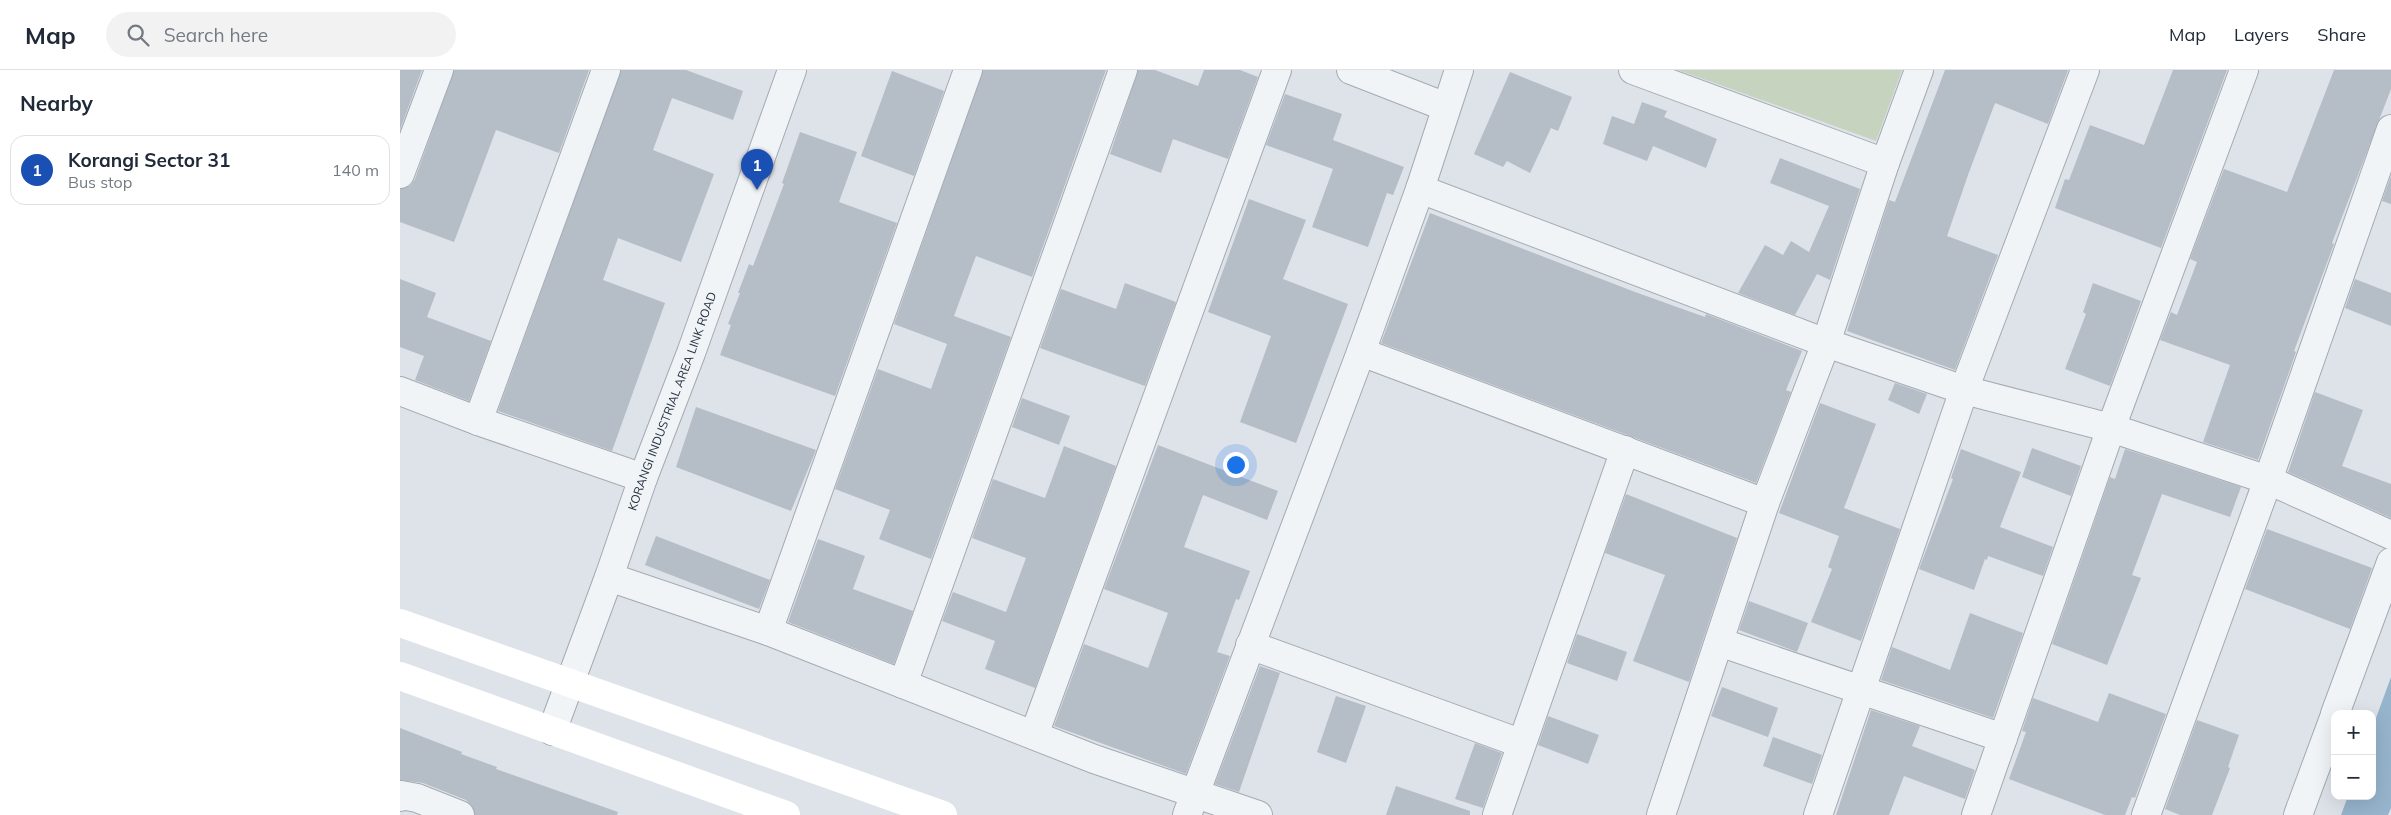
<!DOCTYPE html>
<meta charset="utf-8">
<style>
:root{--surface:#fff;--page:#f2f2f3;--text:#1f2937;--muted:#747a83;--line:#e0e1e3;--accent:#111827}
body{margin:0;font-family:Mulish,sans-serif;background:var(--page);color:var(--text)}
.controls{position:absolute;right:15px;bottom:15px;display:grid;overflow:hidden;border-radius:10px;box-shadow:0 5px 20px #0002}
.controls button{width:45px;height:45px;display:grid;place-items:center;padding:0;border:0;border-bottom:1px solid var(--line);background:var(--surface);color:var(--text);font:25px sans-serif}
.you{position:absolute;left:835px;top:394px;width:18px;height:18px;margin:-12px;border:4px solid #fff;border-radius:50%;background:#1a73e8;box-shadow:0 0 0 8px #1a73e833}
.badge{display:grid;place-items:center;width:32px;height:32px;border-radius:50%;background:var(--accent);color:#fff;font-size:16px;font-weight:700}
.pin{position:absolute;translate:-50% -41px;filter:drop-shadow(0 1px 2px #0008)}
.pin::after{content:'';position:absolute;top:26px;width:18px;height:15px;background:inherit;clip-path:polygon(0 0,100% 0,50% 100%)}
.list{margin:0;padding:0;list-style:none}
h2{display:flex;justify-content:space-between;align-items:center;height:65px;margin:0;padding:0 20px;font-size:21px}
h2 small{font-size:16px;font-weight:400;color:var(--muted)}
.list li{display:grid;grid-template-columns:32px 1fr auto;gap:15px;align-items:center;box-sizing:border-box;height:70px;margin:0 10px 10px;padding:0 10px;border:1px solid var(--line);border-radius:15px}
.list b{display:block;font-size:19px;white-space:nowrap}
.list p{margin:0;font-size:16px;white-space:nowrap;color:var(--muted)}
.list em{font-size:16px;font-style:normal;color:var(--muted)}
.icon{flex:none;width:28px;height:28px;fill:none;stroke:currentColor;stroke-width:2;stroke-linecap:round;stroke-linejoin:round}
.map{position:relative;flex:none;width:1991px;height:745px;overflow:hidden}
header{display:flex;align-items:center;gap:30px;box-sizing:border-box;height:70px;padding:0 25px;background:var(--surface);border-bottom:1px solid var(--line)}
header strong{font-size:24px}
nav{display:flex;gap:28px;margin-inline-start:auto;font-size:18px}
.search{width:350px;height:45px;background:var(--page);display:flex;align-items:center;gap:12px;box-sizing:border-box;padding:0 18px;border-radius:28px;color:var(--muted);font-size:19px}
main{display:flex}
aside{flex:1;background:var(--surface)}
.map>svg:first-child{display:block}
.pitch{fill:#c5d3bf}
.water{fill:#96b4cc}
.building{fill:#b5bdc6}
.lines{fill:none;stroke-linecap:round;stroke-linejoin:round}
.street-casing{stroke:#a3aab3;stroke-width:30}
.street{stroke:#f1f4f7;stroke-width:28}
.secondary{stroke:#fff;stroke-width:28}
.labels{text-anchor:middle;stroke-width:5;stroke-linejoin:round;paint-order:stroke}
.street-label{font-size:12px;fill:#263241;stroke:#eef2f6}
</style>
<header>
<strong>Map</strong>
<div class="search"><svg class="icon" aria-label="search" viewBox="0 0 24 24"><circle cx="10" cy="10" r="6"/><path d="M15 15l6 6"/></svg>Search here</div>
<nav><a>Map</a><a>Layers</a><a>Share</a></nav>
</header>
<main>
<aside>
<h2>Nearby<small></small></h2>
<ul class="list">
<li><span class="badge" style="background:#1a4fb4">1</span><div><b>Korangi Sector 31</b><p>Bus stop</p></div><em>140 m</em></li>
</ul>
</aside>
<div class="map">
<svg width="1991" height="745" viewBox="0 0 1991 745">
<rect width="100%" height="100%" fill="#dee3e9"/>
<path class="pitch" d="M1278,0h224l-26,71z"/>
<path class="water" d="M1991,607v131l-3,7h-47l7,-19h24v-67z"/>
<path class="building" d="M0,0h22l-22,60z
M54,0h135l-30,83 -63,-23 -42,112 -54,-20v-33l10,-3 5,-7z
M221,0h65l57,21 -10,29 -61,-22 -19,52 61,24 -33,88 -63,-24 -15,42 62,23 -53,148 -114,-40z
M583,0h123l-74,207 -56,-21 -22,60 57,21 -80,222 -52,-20 11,-29 -55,-21 43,-120 53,20 16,-45 -53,-20z
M738,0h17l43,16 6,-16h36l18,7 -30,82 -55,-20 -12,34 -51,-19z
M1545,0h123l-20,54 -53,-21 -27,72 -21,61 51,19 -43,115 -108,-39 42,-131 6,2z
M1773,0h54l-66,178 -106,-40 10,-29 4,1 21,-55 54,20z
M1934,0h57v19l-59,154 2,1 -40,107 2,1 -38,108 -55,-18 27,-77 -70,-25 11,-28 6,3 20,-53 -7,-3 34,-90 63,23z
M492,1l52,20 -30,85 -53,-20z
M1110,2l62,25 -14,34 -7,-3 -21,45 -23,-12 -4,6 -29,-13z
M885,24l57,20 -9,26 71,27 -11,28 -6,-2 -19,54 -56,-20 21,-58 -67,-24z
M1242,32l25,9 -3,6 53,22 -11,29 -53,-22 -6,15 -44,-17 9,-28 22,8z
M400,62l57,20 -18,50 58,21 -62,173 -115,-41 11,-30 -3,-1 12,-31h-2l11,-29 4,2 31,-82 -2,-1z
M1380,88l80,31 -30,91 -13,-6 -22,41 -57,-22 27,-48 18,10 8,-14 18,11 20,-46 -59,-23z
M1991,106v28l-9,-3z
M849,129l57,21 -23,59 65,25 -52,139 -56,-21 31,-86 -63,-24z
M1030,143l205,79 70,25 1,-3 96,37 -16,39 5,2 -35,91 -375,-140z
M0,209l36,14 -9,24 64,24 -22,60 -54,-21 9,-24 -24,-9z
M1955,209l36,14v33l-46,-18z
M725,213l51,19 -31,84 -105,-38 21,-59 55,20z
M1693,213l48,18 -31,85 -45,-17 21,-55 -3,-2z
M1495,313l32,11 -8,20 -31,-14z
M1915,322l48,18 -21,56 49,18v34l-103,-46z
M622,328l48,18 -11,29 -47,-18z
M1420,333l56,21 -32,84 56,21 -39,112 -50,-19 21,-53 -4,-2 11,-31 -60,-23z
M296,337l120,43 -25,61 -115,-44z
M758,375l120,46 -11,29 -64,-25 -19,52 66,24 -11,29 -3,-1 -19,53 13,4 -44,118 -132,-48 30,-82 64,24 20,-55 -64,-24z
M664,376l52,20 -81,222 -50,-19 10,-28 -53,-20 11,-29 53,20 20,-54 -54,-20 21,-59 52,19z
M1632,378l49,18 -10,30 -49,-19z
M1561,379l60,23 -21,55 53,20 -10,29 -55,-20 -1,4 -2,-1 -11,31 -55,-21 34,-90 -2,-1z
M1725,379l116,38 -11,30 -68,-23 -30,81 9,3 -34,87 -55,-21 58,-167 5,2z
M1226,424l111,44 -48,144 -56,-21 32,-86 -60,-22z
M1867,459l105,39 -22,61 -105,-40z
M256,466l114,44 -11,29 -114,-44z
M418,469l47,17 -12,33 60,22 -19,53 -106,-42z
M1349,531l59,22 -11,29 -58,-22z
M1570,543l53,20 -30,85 -112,-38 11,-33 58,23z
M1177,564l50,18 -10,29 -50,-18z
M860,596l20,7 -41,119 -24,-8z
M1322,617l56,21 -10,29 -57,-21z
M1709,623l57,21 -31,84 -3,-1 -7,18h-20l-96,-36 17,-47 -4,-1 11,-33 65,24z
M936,626l30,10 -20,57 -29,-11z
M1471,640l49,16 -8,20 63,24 -10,29 -61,-23 -15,39h-53z
M1148,646l51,19 -11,29 -50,-19z
M1797,650l42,15 -11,32 2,1 -18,47h-32l-15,-6z
M0,658l62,24 -1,2 36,13 -1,2 122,43 -1,3h-142l-3,-9 -6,-6 -43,-17 -23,-3z
M1373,667l49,18 -10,29 -49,-18z
M1075,673l27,10 -19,55 -28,-9z
M996,716l74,25v4h-84z"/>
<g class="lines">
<defs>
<g id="street">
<path d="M951,0l95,37"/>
<path d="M1233,0l252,93"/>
<path d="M0,104l39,-104"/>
<path d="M1020,119l406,154 138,47 147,38 157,52 123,55"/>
<path d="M961,282l404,151"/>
<path d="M0,321l78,30 165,57"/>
<path d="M78,351l128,-351"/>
<path d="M209,507l159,54 326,128 164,56"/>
<path d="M368,561l200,-561"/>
<path d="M1319,572l284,96"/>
<path d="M850,575l270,98"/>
<path d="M503,614l220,-614"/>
<path d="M1935,644l56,-152"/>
<path id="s1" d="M152,661l57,-154 34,-99 48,-125 101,-283"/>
<path d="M634,665l243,-665"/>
<path d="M0,727l1,-2 16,3 43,17"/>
<path d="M787,745l174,-463 59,-163 39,-119"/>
<path d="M1097,745l128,-365"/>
<path d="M1261,745l104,-312 61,-160 59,-180 34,-93"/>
<path d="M1418,745l146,-425 121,-320"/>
<path d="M1576,745l135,-387 133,-358"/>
<path d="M1746,745l122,-335 123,-351"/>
<path d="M1898,745l37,-100"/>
</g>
</defs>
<use href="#street" class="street-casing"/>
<use href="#street" class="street"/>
<path class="secondary" d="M0,553l543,192
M0,606l386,139"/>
</g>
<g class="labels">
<g class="street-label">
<text dy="4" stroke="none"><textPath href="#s1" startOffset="351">KORANGI INDUSTRIAL AREA LINK ROAD</textPath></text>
</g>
</g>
</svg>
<div class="controls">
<button>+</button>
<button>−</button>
</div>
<div class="you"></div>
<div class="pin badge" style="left:357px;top:120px;background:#1a4fb4">1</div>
</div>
</main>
